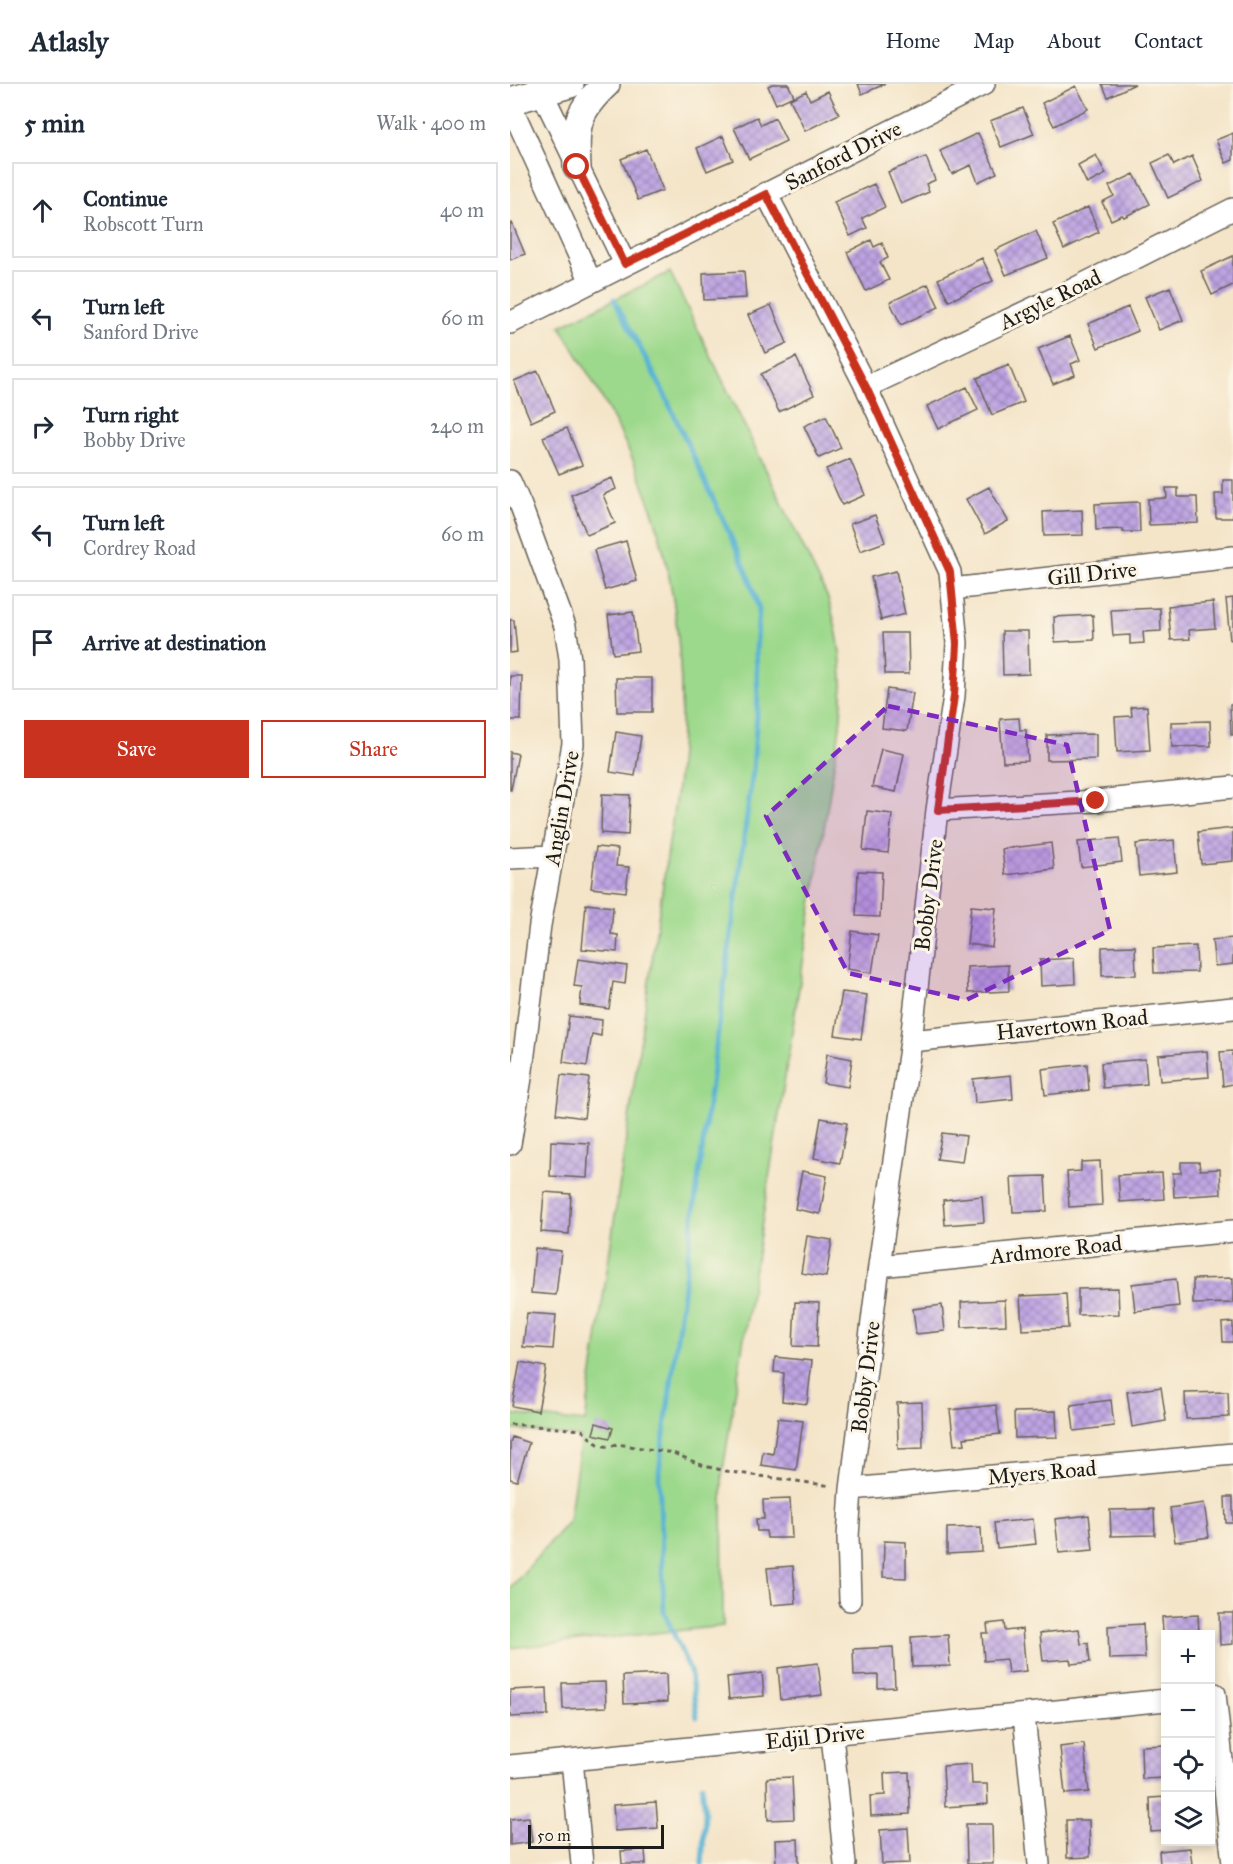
<!DOCTYPE html>
<meta charset="utf-8">
<style>
:root{--surface:#fff;--page:#f2f2f3;--text:#1f2937;--muted:#747a83;--line:#e0e1e3;--accent:#c8321e}
body{margin:0;font-family:"IM FELL Great Primer",serif;background:var(--page);color:var(--text)}
.controls{position:absolute;right:18px;bottom:18px;display:grid;overflow:hidden;border-radius:0px;box-shadow:0 3px 9px #0003}
.controls button{width:54px;height:54px;display:grid;place-items:center;padding:0;border:0;border-bottom:2px solid var(--line);background:var(--surface);color:var(--text);font:30px sans-serif}
.scale{position:absolute;left:18px;bottom:15px;width:136px;box-sizing:border-box;padding-left:6px;border:3px solid #1c1c1c;border-top:0;font-size:16px;line-height:21px;white-space:nowrap;color:#1c1c1c;-webkit-text-stroke:4px #fcf5e5;paint-order:stroke}
.stop{position:absolute;width:18px;height:18px;margin:-14px;border:4px solid #c8321e;border-radius:50%;background:#fff}
.stop.end{background:#c8321e;border-color:#fff;box-shadow:0 2px 6px #0008}
.list{margin:0;padding:0;list-style:none}
h2{display:flex;justify-content:space-between;align-items:center;height:78px;margin:0;padding:0 24px;font-size:26px}
h2 small{font-size:20px;font-weight:400;color:var(--muted)}
.list li{display:grid;grid-template-columns:39px 1fr auto;gap:18px;align-items:center;box-sizing:border-box;height:96px;margin:0 12px 12px;padding:0 12px;border:2px solid var(--line);border-radius:0px}
.list b{display:block;font-size:22px;white-space:nowrap}
.list p{margin:0;font-size:20px;white-space:nowrap;color:var(--muted)}
.list em{font-size:20px;font-style:normal;color:var(--muted)}
.actions{display:flex;gap:12px;padding:18px 24px}
.actions a{flex:1;padding:14px 0;border:2px solid var(--accent);border-radius:0px;text-align:center;font-size:21px;color:var(--accent)}
.actions .main{background:var(--accent);color:#fff}
.icon{flex:none;width:33px;height:33px;fill:none;stroke:currentColor;stroke-width:2;stroke-linecap:round;stroke-linejoin:round}
.map{position:relative;flex:none;width:723px;height:1780px;overflow:hidden}
header{display:flex;align-items:center;gap:36px;box-sizing:border-box;height:84px;padding:0 30px;background:var(--surface);border-bottom:2px solid var(--line)}
header strong{font-size:28px}
nav{display:flex;gap:33px;margin-inline-start:auto;font-size:21px}
main{display:flex}
aside{flex:1;background:var(--surface)}
.map>svg:first-child{display:block}
.park{fill:#9dd98c;stroke:#5c7a54;stroke-width:1.5}
.lines{fill:none;stroke-linecap:round;stroke-linejoin:round}
.stream{stroke:#56b2d4;stroke-width:5}
.building{fill:url(#building-cross-hatch)}
.minor-casing{stroke:#686259;stroke-width:24}
.major-casing{stroke:#686259;stroke-width:30}
.path{stroke:#686259;stroke-width:3;stroke-dasharray:4.5 4.5;stroke-linecap:butt}
.minor{stroke:#fff;stroke-width:21}
.major{stroke:#fff;stroke-width:27}
.route{stroke:#c8321e;stroke-width:8}
.marked{fill:#7b2cbf;fill-opacity:0.2;stroke:#7b2cbf;stroke-width:4.5;stroke-dasharray:12 8;stroke-linejoin:round}
.labels{text-anchor:middle;stroke-width:6;stroke-linejoin:round;paint-order:stroke}
.street-label{font-size:22px;fill:#1c1c1c;stroke:#fcf5e5}
</style>
<header>
<strong>Atlasly</strong>
<nav><a>Home</a><a>Map</a><a>About</a><a>Contact</a></nav>
</header>
<main>
<aside>
<h2>5 min<small>Walk · 400 m</small></h2>
<ul class="list">
<li><svg class="icon" aria-label="ahead" viewBox="0 0 24 24"><path d="M12 20V5M6 11l6-6 6 6"/></svg><div><b>Continue</b><p>Robscott Turn</p></div><em>40 m</em></li>
<li><svg class="icon" aria-label="left" viewBox="0 0 24 24"><path d="M17 20v-9H6M10 6l-5 5 5 5"/></svg><div><b>Turn left</b><p>Sanford Drive</p></div><em>60 m</em></li>
<li><svg class="icon" aria-label="right" viewBox="0 0 24 24"><path d="M7 20v-9h11M14 6l5 5-5 5"/></svg><div><b>Turn right</b><p>Bobby Drive</p></div><em>240 m</em></li>
<li><svg class="icon" aria-label="left" viewBox="0 0 24 24"><path d="M17 20v-9H6M10 6l-5 5 5 5"/></svg><div><b>Turn left</b><p>Cordrey Road</p></div><em>60 m</em></li>
<li><svg class="icon" aria-label="arrive" viewBox="0 0 24 24"><path d="M6 21V4h12l-3 4 3 4H6"/></svg><div><b>Arrive at destination</b></div></li>
</ul>
<div class="actions"><a class="main">Save</a><a>Share</a></div>
</aside>
<div class="map">
<svg width="723" height="1780" viewBox="0 0 723 1780">
<defs>
<pattern id="building-cross-hatch" width="8" height="8" patternUnits="userSpaceOnUse" patternTransform="scale(1.5)"><rect width="8" height="8" fill="#bea4e3"/><path d="M0 0l8 8M0 8l8-8" fill="none" stroke="#9a85b7"/></pattern>
</defs>
<rect width="100%" height="100%" fill="#fcf5e5"/>
<filter id="ink" filterUnits="userSpaceOnUse"><feTurbulence type="fractalNoise" baseFrequency=".0167" numOctaves="2"/><feDisplacementMap in="SourceGraphic" scale="12" xChannelSelector="R" yChannelSelector="G"/><feConvolveMatrix kernelMatrix="1 2 1 2 8 2 1 2 1" color-interpolation-filters="sRGB"/></filter>
<filter id="wash" filterUnits="userSpaceOnUse"><feTurbulence type="fractalNoise" baseFrequency=".008" numOctaves="4" result="noise"/><feDisplacementMap in="SourceGraphic" scale="24" xChannelSelector="R" yChannelSelector="G"/><feGaussianBlur stdDeviation="1.35" result="paint"/><feColorMatrix in="noise" values="0 0 0 0 0 0 0 0 0 0 0 0 0 0 0 0 0 1.4 0 .05"/><feComposite in="paint" operator="in"/></filter>
<g filter="url(#wash)">
<rect width="100%" height="100%" fill="#f4e5c9"/>
<path class="park" d="M160,188l157,324c15,44 18,86 13,131l-118,750 1,149 -213,22v-60l59,-67 12,-84 -71,-8v-15l75,8 92,-634c12,-115 0,-233 -49,-339 -19,-42 -44,-83 -68,-123z"/>
<g class="lines">
<path class="stream" d="M104,215l48,90 64,137 22,49 11,34 -3,42 2,46 -5,73 -94,702 5,140 26,59 7,46
M192,1701l3,29 -3,50"/>
</g>
<g id="blocks">
<path class="building" d="M262,0h16l6,12 -18,8 -8,-18z
M348,0h27l-23,10z
M592,0h33l-27,13z
M566,2l12,23 -34,17 -12,-23z
M296,7l4,9 18,-9 11,23 -34,17 -15,-32z
M513,24l11,26 -33,13 -11,-26z
M247,33l4,8 14,-7 11,23 -37,18 -15,-31z
M468,49l19,40 -19,9 -7,-17 -19,9 -12,-23z
M723,49v27l-7,3 -10,-23z
M213,52l10,24 -26,11 -10,-23z
M136,65l17,41 -25,10 -17,-41z
M586,71l10,19 -19,10 -9,-19z
M659,71l5,10 18,-9 11,25 -35,17 -16,-35z
M416,73l9,23 -9,4 3,8 -28,12 -13,-32z
M624,90l16,30 -26,13 -2,-2 -11,5 -9,-18 12,-6 -5,-10z
M364,100l11,23 -23,11 5,10 -17,8 -16,-34z
M578,123l11,25 -35,17 -11,-25z
M2,139l13,31 -15,6v-36z
M526,147l12,27 -42,17 -11,-25z
M361,156l3,7 8,-4 6,15 -8,4 9,18 -23,11 -19,-39z
M723,172v29l-21,10 -11,-24z
M472,174l11,23 -44,20 -11,-22z
M234,187l2,27 -42,2 -1,-27z
M418,200l11,23 -38,18 -11,-23z
M660,203l13,33 -24,10 -14,-33z
M261,221l16,38 -22,10 -17,-38z
M618,223l10,24 -40,17 -10,-24z
M560,252l10,24 -9,4 4,11 -22,9 -15,-35z
M286,273l18,38 -35,17 -18,-38z
M499,281l15,37 -32,13 -15,-37z
M28,287l17,40 -24,11 -17,-41z
M457,303l11,23 -40,19 -11,-23z
M316,332l15,32 -22,10 -15,-32z
M57,344l15,37 -23,9 -16,-37z
M340,375l15,36 -23,10 -16,-36z
M102,394l4,11 -13,6 12,28 -28,12 -16,-40z
M713,396h10v38h-17l-1,-24h8z
M479,403l19,34 -23,13 -19,-35z
M656,404h12v9h19l1,26 -49,2 -1,-26 19,-1z
M629,418l1,30h-17v-3l-27,1 -1,-26z
M572,426l1,25 -39,1 -1,-24z
M365,431l10,27 -25,9 -10,-27z
M116,457l11,40 -32,9 -11,-40z
M386,487l9,43 -24,6 -10,-43z
M723,514v41l-3,1 -4,-41z
M703,518l2,26 -26,2 1,9 -19,1 -3,-34z
M650,524l1,23 -18,1 1,11 -14,1v-9l-17,1 -2,-26z
M123,528l5,39 -25,3 -5,-39z
M583,531l1,25 -39,2 -1,-25z
M0,536h4l3,32 -7,1z
M492,547h26l1,43 -26,1z
M373,549h25l1,41h-24z
M0,592h12l-1,44h-11z
M106,594h36v34h-35z
M377,605l26,4 -6,38 -25,-3z
M720,620h3v31h-2z
M637,622l3,44 -33,2 -2,-35 17,-1 -1,-9z
M509,634l1,12h6l2,31 -25,1 -3,-43z
M700,637l1,25 -39,1 -1,-25z
M106,648l25,4 -6,40 -25,-4z
M586,650v25l-49,1v-25z
M371,665l23,5 -8,38 -24,-5z
M0,668l8,2 -7,36h-1z
M92,710l28,1 -2,40 -27,-2z
M357,727l25,3 -4,39 -25,-3z
M723,744v33l-32,3 -3,-32z
M609,754l3,24 -41,5 -3,-25z
M664,756l3,32 -38,4 -3,-32z
M541,759l3,26 -49,6 -3,-26z
M86,763l22,2 -2,17 13,1 -3,25 -35,-4z
M348,787l24,1 -2,45 -24,-1z
M76,820l27,3 -2,27 7,1 -1,17 -35,-3z
M461,822l25,2 -4,39 -25,-3z
M342,847l26,4 -6,38 -25,-4z
M723,854v26l-18,2 -3,-26z
M625,862l1,29 -34,1v-29z
M686,862l1,26 -43,1 -1,-25z
M564,874l1,26 -34,2 -1,-26z
M68,875l49,7 -2,18 -12,-2 -4,27 -29,-4 2,-18 -8,-1z
M498,881l1,26 -41,2 -1,-26z
M332,908l25,3 -6,44 -26,-4z
M59,932l33,4 -1,16 -9,-2 -5,32 -24,-4z
M697,967l2,26 -49,4 -2,-26z
M723,967v33l-10,2 -3,-34z
M317,970l25,5 -4,28 -25,-4z
M635,975l2,25 -44,4 -2,-25z
M577,980l2,26 -44,5 -3,-26z
M51,991l28,3 -5,40 -28,-4z
M501,991l2,24 -38,4 -2,-24z
M311,1034l26,5 -7,40 -26,-5z
M432,1049l24,3 -4,26 -25,-3z
M41,1057l38,2 -2,35 -37,-2z
M590,1077l2,44 -33,2 -2,-35 14,-1v-9z
M671,1078h18l1,8 20,-1 1,25 -47,3 -1,-24h8z
M292,1087l25,5 -7,38 -25,-5z
M652,1089l2,26 -44,3 -2,-27z
M535,1092l2,35 -34,1 -2,-35z
M34,1108l27,2 -2,40 -28,-2z
M472,1112l2,26 -39,3 -2,-25z
M297,1152l25,4 -6,37 -25,-4z
M25,1164l26,3 -5,44 -25,-2z
M723,1194v25l-40,1v-25z
M666,1195l3,27 -44,5 -3,-27z
M608,1204l1,26 -41,1v-26z
M556,1210l2,34 -46,2 -2,-34z
M495,1216l1,25 -44,2 -1,-25z
M285,1218l24,1 -2,44 -24,-1z
M432,1221l3,26 -29,3 -3,-25z
M17,1229l29,2 -3,34 -30,-2z
M723,1238v20h-10l-1,-19z
M265,1273l37,4 -5,43 -25,-3 2,-28 -10,-1z
M10,1278l26,5 -8,44 -26,-5z
M651,1303l5,34 -34,6 -5,-35z
M718,1308l1,25 -43,2 -1,-26z
M601,1316l3,26 -40,5 -3,-26z
M412,1318l1,46 -25,1 -1,-46z
M486,1321l4,29 -36,4 1,6 -11,1 -4,-35z
M546,1327l1,26 -42,1 -1,-26z
M268,1334l25,3 -7,49 -35,-5 2,-13 10,2z
M86,1339l17,5 -3,10 -17,-4z
M2,1353l17,6 -12,38 -7,-2v-36z
M715,1413h8v26h-7z
M280,1415l2,39h-25l-1,-7h-9l-1,-12h8l-1,-19z
M694,1419l5,34 -34,5 -5,-34z
M644,1425l1,26 -44,1 -1,-26z
M579,1431l4,35 -34,3 -4,-34z
M523,1435l3,25 -39,4 -3,-25z
M471,1443l1,25 -35,2v-26z
M374,1457l22,1v36l-23,-1z
M283,1482l3,37 -25,2 -4,-37z
M709,1529h14v31l-13,1z
M688,1531l1,19h-33v18h-2l-2,-35z
M494,1538l1,9 17,-2 4,42 -18,2 -2,-14 -22,2 -2,-28h6l-1,-9z
M633,1540l2,34 -36,1 -1,-33z
M569,1545l2,15 7,-1 2,19 -19,2 -1,-5 -27,2 -3,-28z
M438,1551l2,31 -38,1 -1,-30z
M383,1563l2,40 -17,1v-13l-24,1 -1,-27z
M308,1579l4,32 -41,5 -3,-32z
M252,1589l2,23 -35,3 -2,-22z
M156,1590l1,28 -43,2 -1,-28z
M95,1598l1,25 -43,2 -1,-26z
M37,1604l1,27 -38,2v-27z
M574,1660l5,48 -24,2 -5,-47z
M656,1661v33l-24,1 -1,-33z
M461,1680l1,20h15l1,20 -43,3 -2,-41z
M399,1688l1,42 -39,2 -1,-20 15,-1 -1,-22z
M282,1693l2,42 -26,1 -1,-42z
M656,1713v34l-15,1 -1,-34z
M146,1718l2,26 -43,3 -2,-26z
M19,1733l3,25 -22,3v-26z
M556,1736h23l1,37 -23,1z
M456,1740h26l1,40h-26z
M398,1744l2,35 -28,1 -2,-34z
M288,1755l1,25h-23l-1,-24z
M680,1764l2,16h-32l-1,-13z
M135,1766l1,14h-24l-1,-13z"/>
</g>
</g>
<g filter="url(#ink)">
<use href="#blocks" fill-opacity="0" stroke="#686259" stroke-width="1.5"/>
<g class="lines">
<defs>
<path id="minor" d="M28,0l87,180
M0,20l81,178
M256,109l100,194 84,185 7,71 -3,53 -17,114 -26,231 -32,225 -28,223 -3,48 2,63
M0,239l474,-239
M356,303l208,-98 159,-80
M0,397l11,25 44,120 5,33 3,85 -33,181 -19,153 -11,66
M442,505l281,-32
M427,726l159,-9 137,-14
M0,774l41,-2
M401,957l322,-33
M369,1182l354,-35
M341,1405l382,-35
M705,1610l18,170
M514,1632l15,148
M322,1651l13,129
M62,1676l10,104
M0,1682l656,-66"/>
<path id="major" d="M0,17l60,-17
M67,83c-2,-40 -2,-54 29,-83"/>
</defs>
<use href="#minor" class="minor-casing"/>
<use href="#major" class="major-casing"/>
<path class="path" d="M0,1340l72,6c11,10 18,21 35,14l56,9 31,13 27,6 101,14"/>
<use href="#minor" class="minor"/>
<use href="#major" class="major"/>
</g>
</g>
<g class="lines" filter="url(#ink)">
<path class="route" d="M67,83l48,97 141,-70 100,193 84,185 7,72 -3,52 -16,114 158,-9"/>
</g>
<path class="marked" d="M378,622l179,39 43,185 -144,70 -118,-27 -82,-157z"/>
<g class="labels">
<g class="street-label">
<text transform="translate(333 71) rotate(-27)" y="8">Sanford Drive</text>
<text transform="translate(540 215) rotate(-26)" y="8">Argyle Road</text>
<text transform="translate(582 489) rotate(-6)" y="8">Gill Drive</text>
<text transform="translate(51 724) rotate(-80)" y="8">Anglin Drive</text>
<text transform="translate(418 811) rotate(-83)" y="8">Bobby Drive</text>
<text transform="translate(562 940) rotate(-6)" y="8">Havertown Road</text>
<text transform="translate(546 1165) rotate(-6)" y="8">Ardmore Road</text>
<text transform="translate(355 1293) rotate(-83)" y="8">Bobby Drive</text>
<text transform="translate(532 1388) rotate(-5)" y="8">Myers Road</text>
<text transform="translate(305 1652) rotate(-6)" y="8">Edjil Drive</text>
</g>
</g>
</svg>
<div class="controls">
<button>+</button>
<button>−</button>
<button><svg class="icon" aria-label="locate" viewBox="0 0 24 24"><circle cx="12" cy="12" r="6"/><path d="M12 2v4M12 18v4M2 12h4M18 12h4"/></svg></button>
<button><svg class="icon" aria-label="layers" viewBox="0 0 24 24"><path d="M12 4l9 5-9 5-9-5zM3 14l9 5 9-5"/></svg></button>
</div>
<div class="scale">50 m</div>
<div class="stop" style="left:67px;top:83px"></div>
<div class="stop end" style="left:586px;top:717px"></div>
</div>
</main>
